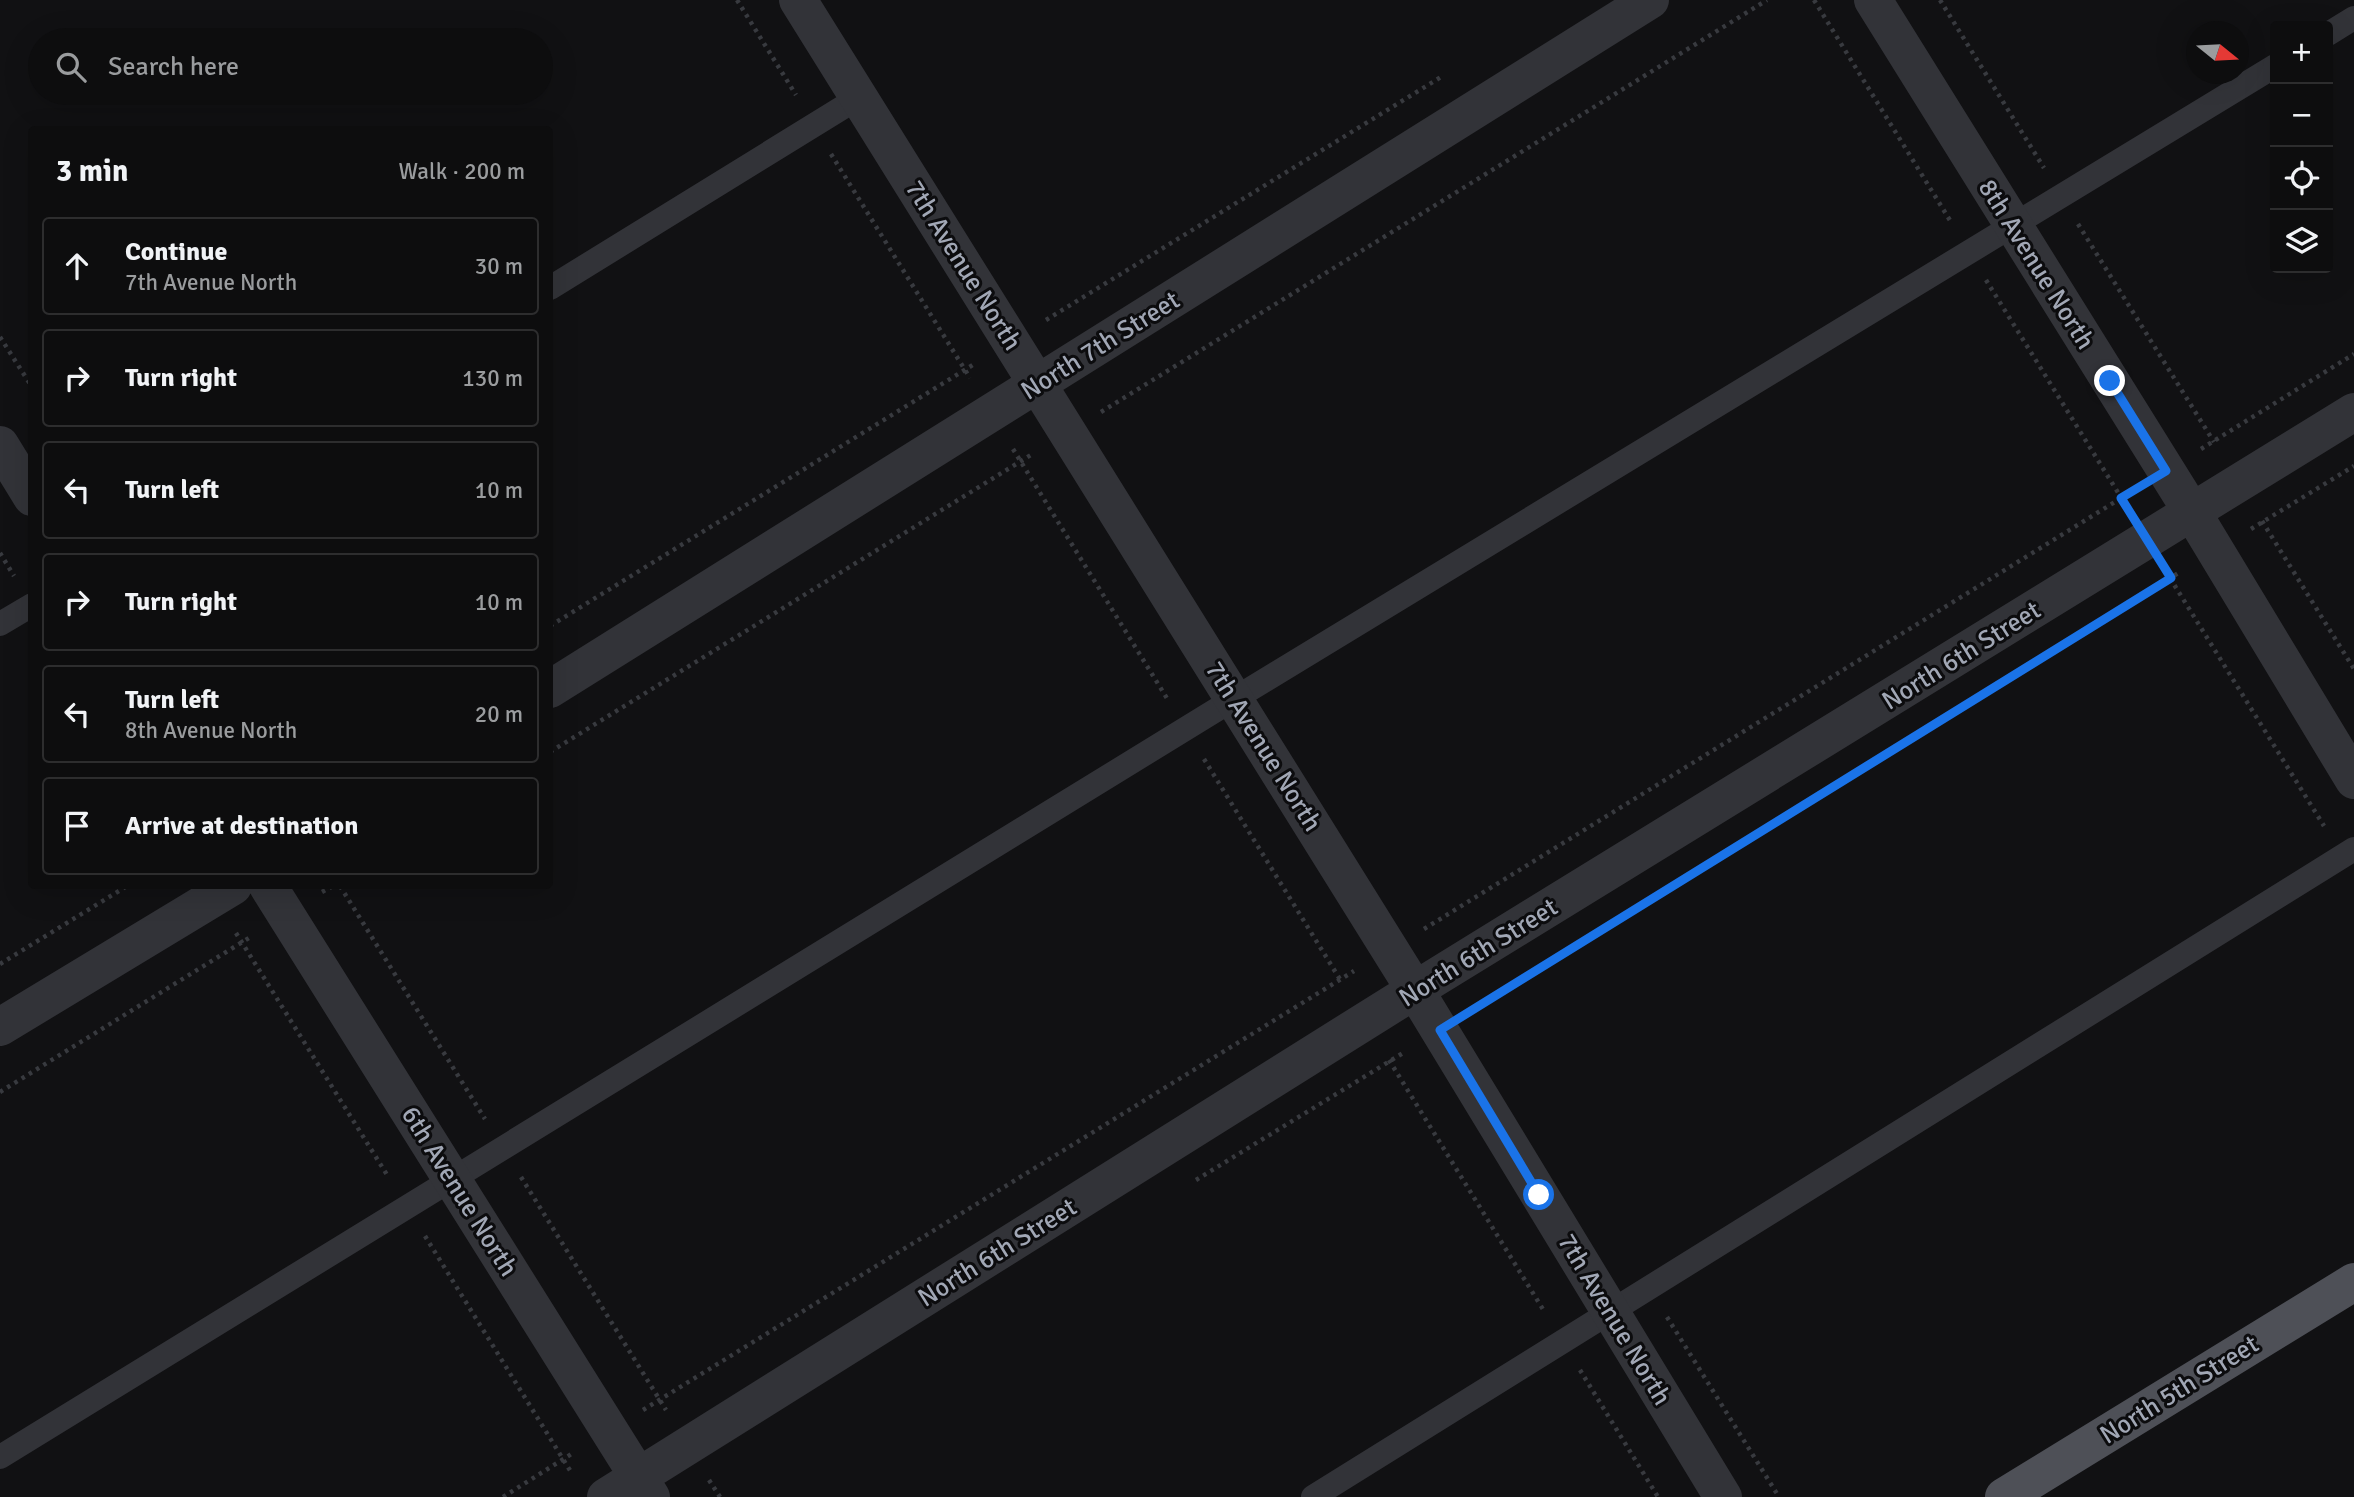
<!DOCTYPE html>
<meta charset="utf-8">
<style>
:root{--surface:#0d0d0e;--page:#1b1b1c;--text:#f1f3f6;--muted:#9a9c9e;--line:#2d2d2e}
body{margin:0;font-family:Signika,sans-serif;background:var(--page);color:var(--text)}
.controls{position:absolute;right:21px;top:21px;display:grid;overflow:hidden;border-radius:7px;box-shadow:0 7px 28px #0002}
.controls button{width:63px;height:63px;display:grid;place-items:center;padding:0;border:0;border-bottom:2px solid var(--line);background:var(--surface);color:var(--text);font:35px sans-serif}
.compass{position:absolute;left:2186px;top:21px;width:63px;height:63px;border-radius:50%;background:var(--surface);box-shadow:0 7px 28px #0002;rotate:108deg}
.stop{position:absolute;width:21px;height:21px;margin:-16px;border:5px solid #1a73e8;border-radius:50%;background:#fff}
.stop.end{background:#1a73e8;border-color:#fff;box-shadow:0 2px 7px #0008}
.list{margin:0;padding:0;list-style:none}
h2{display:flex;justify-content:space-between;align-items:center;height:91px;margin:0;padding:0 28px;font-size:30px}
h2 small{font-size:23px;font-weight:400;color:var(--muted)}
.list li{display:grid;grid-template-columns:46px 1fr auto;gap:21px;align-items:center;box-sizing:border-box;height:98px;margin:0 14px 14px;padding:0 14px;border:2px solid var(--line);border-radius:7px}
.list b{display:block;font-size:26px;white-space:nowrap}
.list p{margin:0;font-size:23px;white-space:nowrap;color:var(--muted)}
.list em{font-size:23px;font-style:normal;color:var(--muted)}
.icon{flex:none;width:38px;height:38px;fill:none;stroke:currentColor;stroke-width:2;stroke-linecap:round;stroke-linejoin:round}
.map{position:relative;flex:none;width:2354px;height:1497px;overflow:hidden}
.search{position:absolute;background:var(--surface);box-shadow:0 7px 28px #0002;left:28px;top:28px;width:525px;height:77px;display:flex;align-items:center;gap:18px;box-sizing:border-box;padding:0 24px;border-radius:38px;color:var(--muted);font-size:26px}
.panel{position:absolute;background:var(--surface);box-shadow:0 7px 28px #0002;left:28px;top:126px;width:525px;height:763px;border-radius:7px}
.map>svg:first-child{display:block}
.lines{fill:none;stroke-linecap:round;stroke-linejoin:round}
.path{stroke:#383a3f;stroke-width:4.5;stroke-dasharray:3.5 5;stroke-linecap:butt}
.service{stroke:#323338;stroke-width:24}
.minor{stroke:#323338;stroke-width:38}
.primary{stroke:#4e5057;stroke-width:38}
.route{stroke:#1a73e8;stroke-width:9}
.labels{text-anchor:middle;stroke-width:6;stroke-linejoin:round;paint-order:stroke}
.street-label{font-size:26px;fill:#a1a7b5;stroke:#0c0c0e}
</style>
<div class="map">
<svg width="2354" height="1497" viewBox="0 0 2354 1497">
<rect width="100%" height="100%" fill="#111113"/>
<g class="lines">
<path class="path" d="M737,0l59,95
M1814,0l137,222
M1940,0l104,168
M831,154l139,224
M2078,224l136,218
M1986,280l136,219
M1046,320l395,-243
M0,337l32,50
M1101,412l666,-412
M1013,449l155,251
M2201,449l153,-95
M2262,521l92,148
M2251,529l103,-63
M0,553l14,23
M2170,578l154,248
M550,626l426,-263
M550,752l484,-299
M1204,759l137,222
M340,886l145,233
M322,892l11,-6
M1424,929l707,-437
M236,933l153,245
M0,964l127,-78
M1473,1009l707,-437
M1389,1060l155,251
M0,1092l252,-156
M521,1177l145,233
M1196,1180l207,-127
M425,1236l146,236
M1667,1317l112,180
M1580,1370l78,127
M643,1410l711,-439
M709,1480l11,17
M503,1497l70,-44"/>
<path class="service" d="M2328,34l26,-16
M550,288l308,-190
M0,624l32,-19
M0,1457l1234,-758 1041,-633
M1313,1497l1041,-648"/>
<path class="minor" d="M798,0l617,990 308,507
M1873,0l319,512 162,268
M0,445l32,52
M550,689l1100,-689
M268,886l383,611
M0,1027l233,-141
M606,1497l809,-507 939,-578"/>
<path class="primary" d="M2004,1497l350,-215"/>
</g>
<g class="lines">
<path class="route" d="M1539,1195l-99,-165 731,-452 -50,-80 45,-27 -56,-90"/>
</g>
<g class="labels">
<g class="street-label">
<text transform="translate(2037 264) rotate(58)" y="9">8th Avenue North</text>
<text transform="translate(964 265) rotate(58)" y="9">7th Avenue North</text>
<text transform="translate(1100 345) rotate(-32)" y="9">North 7th Street</text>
<text transform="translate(1961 655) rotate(-32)" y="9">North 6th Street</text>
<text transform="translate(1264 746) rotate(58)" y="9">7th Avenue North</text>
<text transform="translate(1478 952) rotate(-32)" y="9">North 6th Street</text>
<text transform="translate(460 1191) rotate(58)" y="9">6th Avenue North</text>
<text transform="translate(997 1252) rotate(-32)" y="9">North 6th Street</text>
<text transform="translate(1615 1319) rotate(59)" y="9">7th Avenue North</text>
<text transform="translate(2179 1389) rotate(-32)" y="9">North 5th Street</text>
</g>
</g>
</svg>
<div class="controls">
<button>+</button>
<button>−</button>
<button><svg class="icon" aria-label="locate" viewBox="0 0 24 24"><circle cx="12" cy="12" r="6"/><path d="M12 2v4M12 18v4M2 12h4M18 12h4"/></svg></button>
<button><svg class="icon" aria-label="layers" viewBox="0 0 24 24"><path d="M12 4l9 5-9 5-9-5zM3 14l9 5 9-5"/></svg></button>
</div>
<svg class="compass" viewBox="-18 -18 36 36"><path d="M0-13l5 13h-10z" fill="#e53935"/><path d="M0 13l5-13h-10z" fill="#9a9c9e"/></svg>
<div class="stop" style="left:1539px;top:1195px"></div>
<div class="stop end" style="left:2110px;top:381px"></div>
<div class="search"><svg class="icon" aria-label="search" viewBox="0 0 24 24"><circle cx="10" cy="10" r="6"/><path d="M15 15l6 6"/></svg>Search here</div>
<section class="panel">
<h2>3 min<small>Walk · 200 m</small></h2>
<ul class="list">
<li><svg class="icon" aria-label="ahead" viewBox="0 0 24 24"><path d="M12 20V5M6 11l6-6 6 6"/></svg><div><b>Continue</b><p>7th Avenue North</p></div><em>30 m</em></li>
<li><svg class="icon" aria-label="right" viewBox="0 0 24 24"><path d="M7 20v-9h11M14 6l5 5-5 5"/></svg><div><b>Turn right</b></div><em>130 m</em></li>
<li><svg class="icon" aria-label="left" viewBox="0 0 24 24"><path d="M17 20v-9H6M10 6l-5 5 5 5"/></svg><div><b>Turn left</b></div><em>10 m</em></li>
<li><svg class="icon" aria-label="right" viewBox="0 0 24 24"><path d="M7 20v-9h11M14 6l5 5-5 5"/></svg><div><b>Turn right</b></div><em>10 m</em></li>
<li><svg class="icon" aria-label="left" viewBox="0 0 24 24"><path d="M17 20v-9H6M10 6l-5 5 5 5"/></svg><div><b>Turn left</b><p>8th Avenue North</p></div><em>20 m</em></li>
<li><svg class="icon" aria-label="arrive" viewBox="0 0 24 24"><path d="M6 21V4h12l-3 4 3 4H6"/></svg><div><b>Arrive at destination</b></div></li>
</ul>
</section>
</div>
